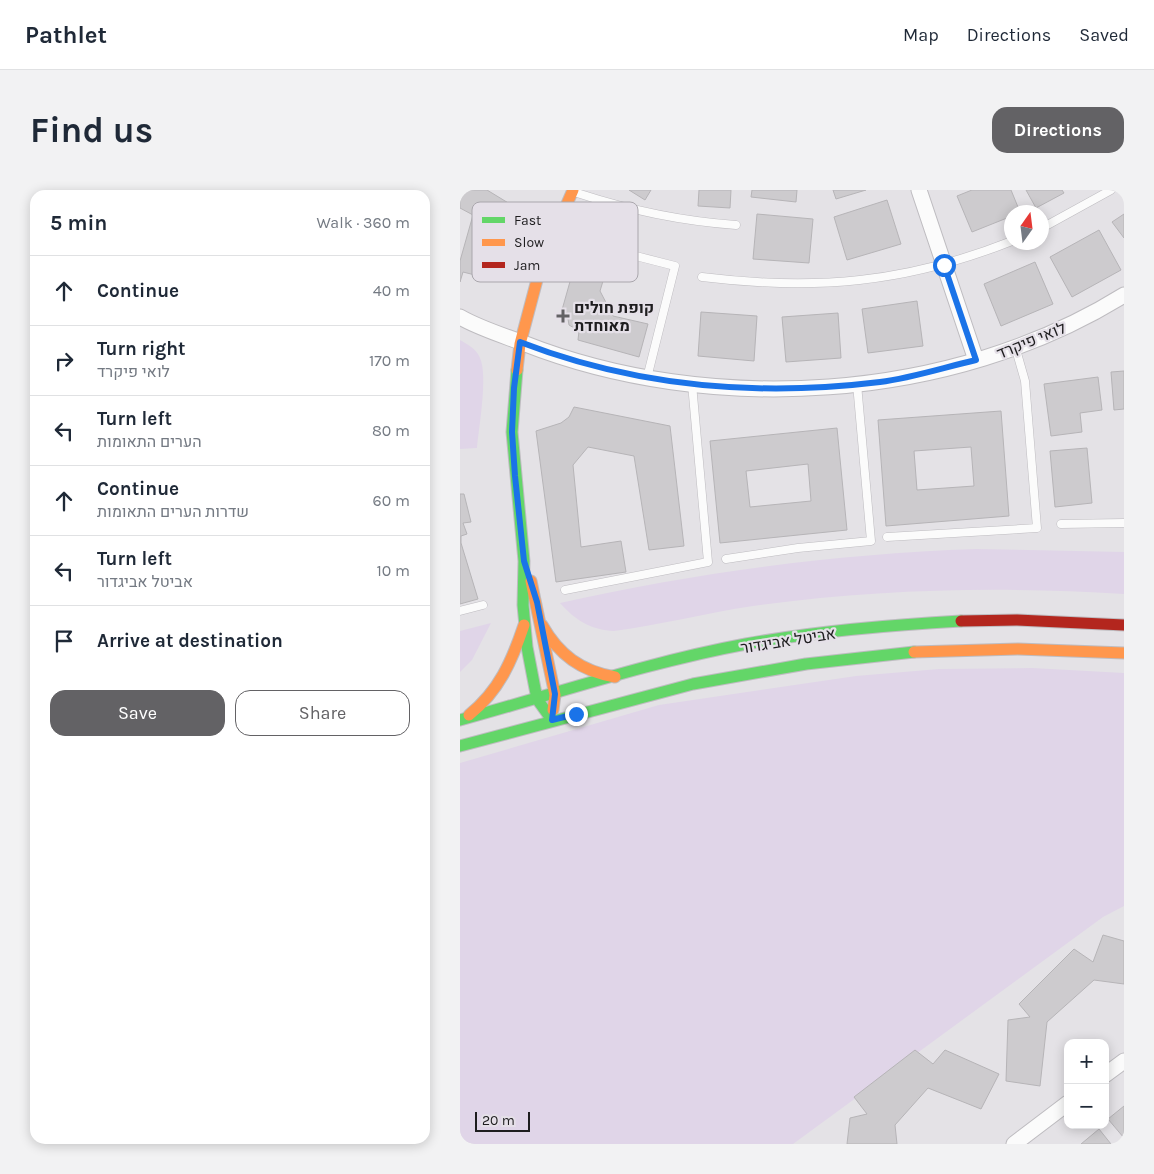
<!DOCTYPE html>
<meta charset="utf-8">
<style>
:root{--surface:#fff;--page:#f2f2f3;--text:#1f2937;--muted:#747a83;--line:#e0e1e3;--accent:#636265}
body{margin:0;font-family:Karla,Heebo,sans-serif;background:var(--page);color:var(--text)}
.controls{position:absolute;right:15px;bottom:15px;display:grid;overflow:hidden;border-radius:10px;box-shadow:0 2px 12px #0003}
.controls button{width:45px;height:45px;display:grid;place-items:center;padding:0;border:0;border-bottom:1px solid var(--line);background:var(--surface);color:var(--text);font:25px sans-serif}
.compass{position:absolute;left:544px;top:15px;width:45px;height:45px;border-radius:50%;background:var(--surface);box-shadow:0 2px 12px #0003;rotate:14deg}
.scale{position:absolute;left:15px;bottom:12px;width:55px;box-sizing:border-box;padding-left:5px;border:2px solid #1e1d1f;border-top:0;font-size:14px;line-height:18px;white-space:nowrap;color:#1e1d1f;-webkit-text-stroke:4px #e5e0e8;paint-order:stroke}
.stop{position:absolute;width:15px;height:15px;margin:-11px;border:4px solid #1a73e8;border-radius:50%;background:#fff}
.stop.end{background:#1a73e8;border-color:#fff;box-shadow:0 1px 5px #0008}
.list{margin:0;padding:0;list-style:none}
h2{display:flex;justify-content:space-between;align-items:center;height:65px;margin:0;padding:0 20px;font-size:21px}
h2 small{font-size:16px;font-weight:400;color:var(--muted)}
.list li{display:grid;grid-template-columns:32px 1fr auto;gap:15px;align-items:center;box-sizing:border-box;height:70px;padding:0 20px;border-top:1px solid var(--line)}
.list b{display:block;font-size:19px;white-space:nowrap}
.list p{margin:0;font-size:16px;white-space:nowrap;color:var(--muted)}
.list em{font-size:16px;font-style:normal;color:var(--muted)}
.actions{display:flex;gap:10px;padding:15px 20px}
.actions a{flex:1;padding:11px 0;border:1px solid var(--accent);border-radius:15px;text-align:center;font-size:18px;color:var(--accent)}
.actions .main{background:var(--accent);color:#fff}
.icon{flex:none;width:28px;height:28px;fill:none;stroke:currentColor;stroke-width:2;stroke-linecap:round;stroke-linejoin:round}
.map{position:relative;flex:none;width:664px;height:954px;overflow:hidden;border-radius:15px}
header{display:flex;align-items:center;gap:30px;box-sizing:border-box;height:70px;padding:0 25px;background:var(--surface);border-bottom:1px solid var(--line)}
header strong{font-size:24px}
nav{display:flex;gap:28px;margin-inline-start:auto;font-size:18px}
.intro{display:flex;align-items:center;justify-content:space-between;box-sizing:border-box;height:120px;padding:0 30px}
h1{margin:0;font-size:35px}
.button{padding:12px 22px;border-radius:15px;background:var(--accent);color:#fff;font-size:18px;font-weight:700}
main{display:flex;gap:30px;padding:0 30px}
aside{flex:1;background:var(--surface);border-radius:15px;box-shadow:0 2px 12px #0003}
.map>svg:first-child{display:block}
.green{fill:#e0d5e8}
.building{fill:#cdcbce;stroke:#b6b4b7;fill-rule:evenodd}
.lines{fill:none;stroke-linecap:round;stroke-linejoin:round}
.lane-casing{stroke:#bebcc0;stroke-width:9}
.street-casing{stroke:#bebcc0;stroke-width:17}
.fast-casing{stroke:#bebcc0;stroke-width:13}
.slow-casing{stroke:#bebcc0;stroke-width:13}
.jam-casing{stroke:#bebcc0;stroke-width:13}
.lane{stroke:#fbfbfb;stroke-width:8}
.street{stroke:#fbfbfb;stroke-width:15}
.fast{stroke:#63d668;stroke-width:11}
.slow{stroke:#ff974d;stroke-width:11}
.jam{stroke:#b3261e;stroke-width:11}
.route{stroke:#1a73e8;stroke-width:6}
.poi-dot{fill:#636265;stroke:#e5e0e8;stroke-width:2}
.labels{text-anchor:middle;stroke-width:4.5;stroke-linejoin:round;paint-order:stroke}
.poi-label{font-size:16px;font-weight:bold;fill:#1e1d1f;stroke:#e5e0e8;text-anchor:start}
.street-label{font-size:16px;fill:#1e1d1f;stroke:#e5e0e8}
.key{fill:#e5e0e8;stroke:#a9a6ac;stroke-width:1}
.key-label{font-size:14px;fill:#1e1d1f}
</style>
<header>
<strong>Pathlet</strong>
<nav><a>Map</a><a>Directions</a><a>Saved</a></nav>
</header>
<div class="intro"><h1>Find us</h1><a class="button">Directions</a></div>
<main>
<aside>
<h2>5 min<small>Walk · 360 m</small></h2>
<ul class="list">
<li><svg class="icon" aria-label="ahead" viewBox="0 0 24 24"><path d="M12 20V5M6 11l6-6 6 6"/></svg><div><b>Continue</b></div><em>40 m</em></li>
<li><svg class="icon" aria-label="right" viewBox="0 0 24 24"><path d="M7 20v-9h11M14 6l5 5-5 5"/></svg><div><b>Turn right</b><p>לואי פיקרד</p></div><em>170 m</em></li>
<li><svg class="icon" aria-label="left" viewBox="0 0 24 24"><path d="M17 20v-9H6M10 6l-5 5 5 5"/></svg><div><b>Turn left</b><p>הערים התאומות</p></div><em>80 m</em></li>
<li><svg class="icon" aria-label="ahead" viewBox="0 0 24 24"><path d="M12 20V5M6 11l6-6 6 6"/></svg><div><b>Continue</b><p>שדרות הערים התאומות</p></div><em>60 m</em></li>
<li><svg class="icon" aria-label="left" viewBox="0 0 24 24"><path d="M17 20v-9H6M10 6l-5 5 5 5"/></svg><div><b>Turn left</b><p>אביטל אביגדור</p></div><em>10 m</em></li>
<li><svg class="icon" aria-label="arrive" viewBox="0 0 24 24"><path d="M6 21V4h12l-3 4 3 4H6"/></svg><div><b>Arrive at destination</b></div></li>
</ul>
<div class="actions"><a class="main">Save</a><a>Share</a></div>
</aside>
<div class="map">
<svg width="664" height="954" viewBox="0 0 664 954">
<rect width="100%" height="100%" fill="#e4e2e6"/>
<path class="green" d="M0,150c8,5 16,8 20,18 8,18 -1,68 -3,90l-17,1z
M516,359l148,3v42c-124,-8 -248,-5 -371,12 -47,7 -93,19 -139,25 -23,-1 -39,-11 -54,-28 138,-31 275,-49 416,-54z
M31,433l-19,37 -12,12v-41z
M572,478l92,5v233l-21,11 -310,227h-333v-381l199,-58 197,-29 83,-7z"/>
<path class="building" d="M0,0h27l23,14 -10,17 -17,56 -20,-5 -3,10v-21l13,-46 -13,-7z
M169,0h22l-6,10z
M239,0h32l-1,18 -32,-2z
M292,0h45l-1,12 -45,-5z
M373,0h33l-30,9z
M512,0h39l9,22h-8v4l-40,16 -15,-36z
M566,0h36l2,3 -28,15z
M427,10l14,44 -54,16 -13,-43z
M297,24l56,5 -4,44 -56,-4z
M664,24v24l-12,-16z
M639,40l22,40 -49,27 -22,-40z
M120,56l30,12 -10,33 13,25 35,8 -9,33 -61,-17 1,-9 -10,-6 -2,-12 -5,-3z
M575,72l18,42 -52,22 -17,-42z
M457,111l6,45 -55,7 -6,-44z
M241,122l56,4 -3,45 -56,-5z
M378,123l3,45 -55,4 -4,-45z
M664,181v38l-10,1 -3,-38z
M638,187l4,33 -22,3 2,19 -31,4 -7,-52z
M114,217l96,19 14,120 -35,4 -15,-94 -46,-9 -15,18 8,82 40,-6 5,31 -70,10 -20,-151 25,-8 8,-6z
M541,221l8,105 -123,10 -8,-106zM511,257l3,39 -57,4 -3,-39z
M377,238l10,102 -127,13 -10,-102zM348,274l3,37 -61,6 -4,-36z
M627,258l5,55 -37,4 -5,-56z
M0,304h4l7,28 -8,1 4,11 -6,2v7l17,56 -18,5z
M643,745l21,6v43l-30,-4 -47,42 -7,64 -34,-5 2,-61 22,-3 -11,-13 55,-55 19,13z
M455,860l18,14 12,-14 54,24 -18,35 -53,-21 -33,37 2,19h-50l3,-26 17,-4 -13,-17z
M664,916v32l-16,-19z
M639,939l12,15h-30z"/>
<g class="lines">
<defs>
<path id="lane" d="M114,2c54,18 105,29 162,33
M582,38l69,-38
M172,65l43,11 -28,112
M242,87c113,14 204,6 310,-36
M601,334l63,-1
M427,347l150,-9 -12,-147 -10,-35
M266,369l72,-11 73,-7 -14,-157
M105,400l143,-28 -16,-178
M0,421l23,-6"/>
<path id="street" d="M459,0l57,170
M0,127c19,11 42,18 63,26 187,74 429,59 601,-48
M645,885l19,-14
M554,954l54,-41"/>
<path id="fast" d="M57,180l-5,62 12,129 -1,44 4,42 10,52 15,21
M0,530c95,-26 189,-58 286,-76 71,-13 143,-19 215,-23
M0,556l233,-62 113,-20 108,-12"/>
<path id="slow" d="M57,180l3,-26 22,-83 31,-71
M71,391l24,114 -2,15
M82,435c17,30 39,46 73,52
M454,462l104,-3 106,4
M9,525c30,-24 43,-54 55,-90"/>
<path id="jam" d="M501,431l56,-1 107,5"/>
</defs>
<use href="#lane" class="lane-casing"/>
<use href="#street" class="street-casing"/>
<use href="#fast" class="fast-casing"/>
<use href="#slow" class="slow-casing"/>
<use href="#jam" class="jam-casing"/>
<use href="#lane" class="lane"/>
<use href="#street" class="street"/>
<use href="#fast" class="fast"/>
<use href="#slow" class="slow"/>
<use href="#jam" class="jam"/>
</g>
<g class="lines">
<path class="route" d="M116,524l-24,6 3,-26 -18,-92 -13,-41 -9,-85 -3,-44 2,-44 6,-46c116,45 237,55 360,40 32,-4 65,-15 96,-22l-32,-95"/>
</g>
<path class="poi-dot" d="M100.5 118.5h5v5h5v5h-5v5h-5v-5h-5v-5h5z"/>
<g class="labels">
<g class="poi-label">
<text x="114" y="123">קופת חולים<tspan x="114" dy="18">מאוחדת</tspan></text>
</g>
<g class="street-label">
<text transform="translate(571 150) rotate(-22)" y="6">לואי פיקרד</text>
<text transform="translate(328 450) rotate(-9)" y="6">אביטל אביגדור</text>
</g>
</g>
<rect x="12" y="12" width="166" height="80" rx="8" class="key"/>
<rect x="22" y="27" width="23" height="6" fill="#63d668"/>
<rect x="22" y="49" width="23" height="7" fill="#ff974d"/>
<rect x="22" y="72" width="23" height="6" fill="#b3261e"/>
<g class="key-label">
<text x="54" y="35">Fast</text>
<text x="54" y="57">Slow</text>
<text x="54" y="80">Jam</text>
</g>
</svg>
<div class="controls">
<button>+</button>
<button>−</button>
</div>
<svg class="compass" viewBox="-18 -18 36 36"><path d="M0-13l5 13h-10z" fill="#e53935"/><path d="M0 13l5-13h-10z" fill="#747a83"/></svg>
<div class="scale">20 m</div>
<div class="stop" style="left:484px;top:75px"></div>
<div class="stop end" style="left:116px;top:524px"></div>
</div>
</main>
